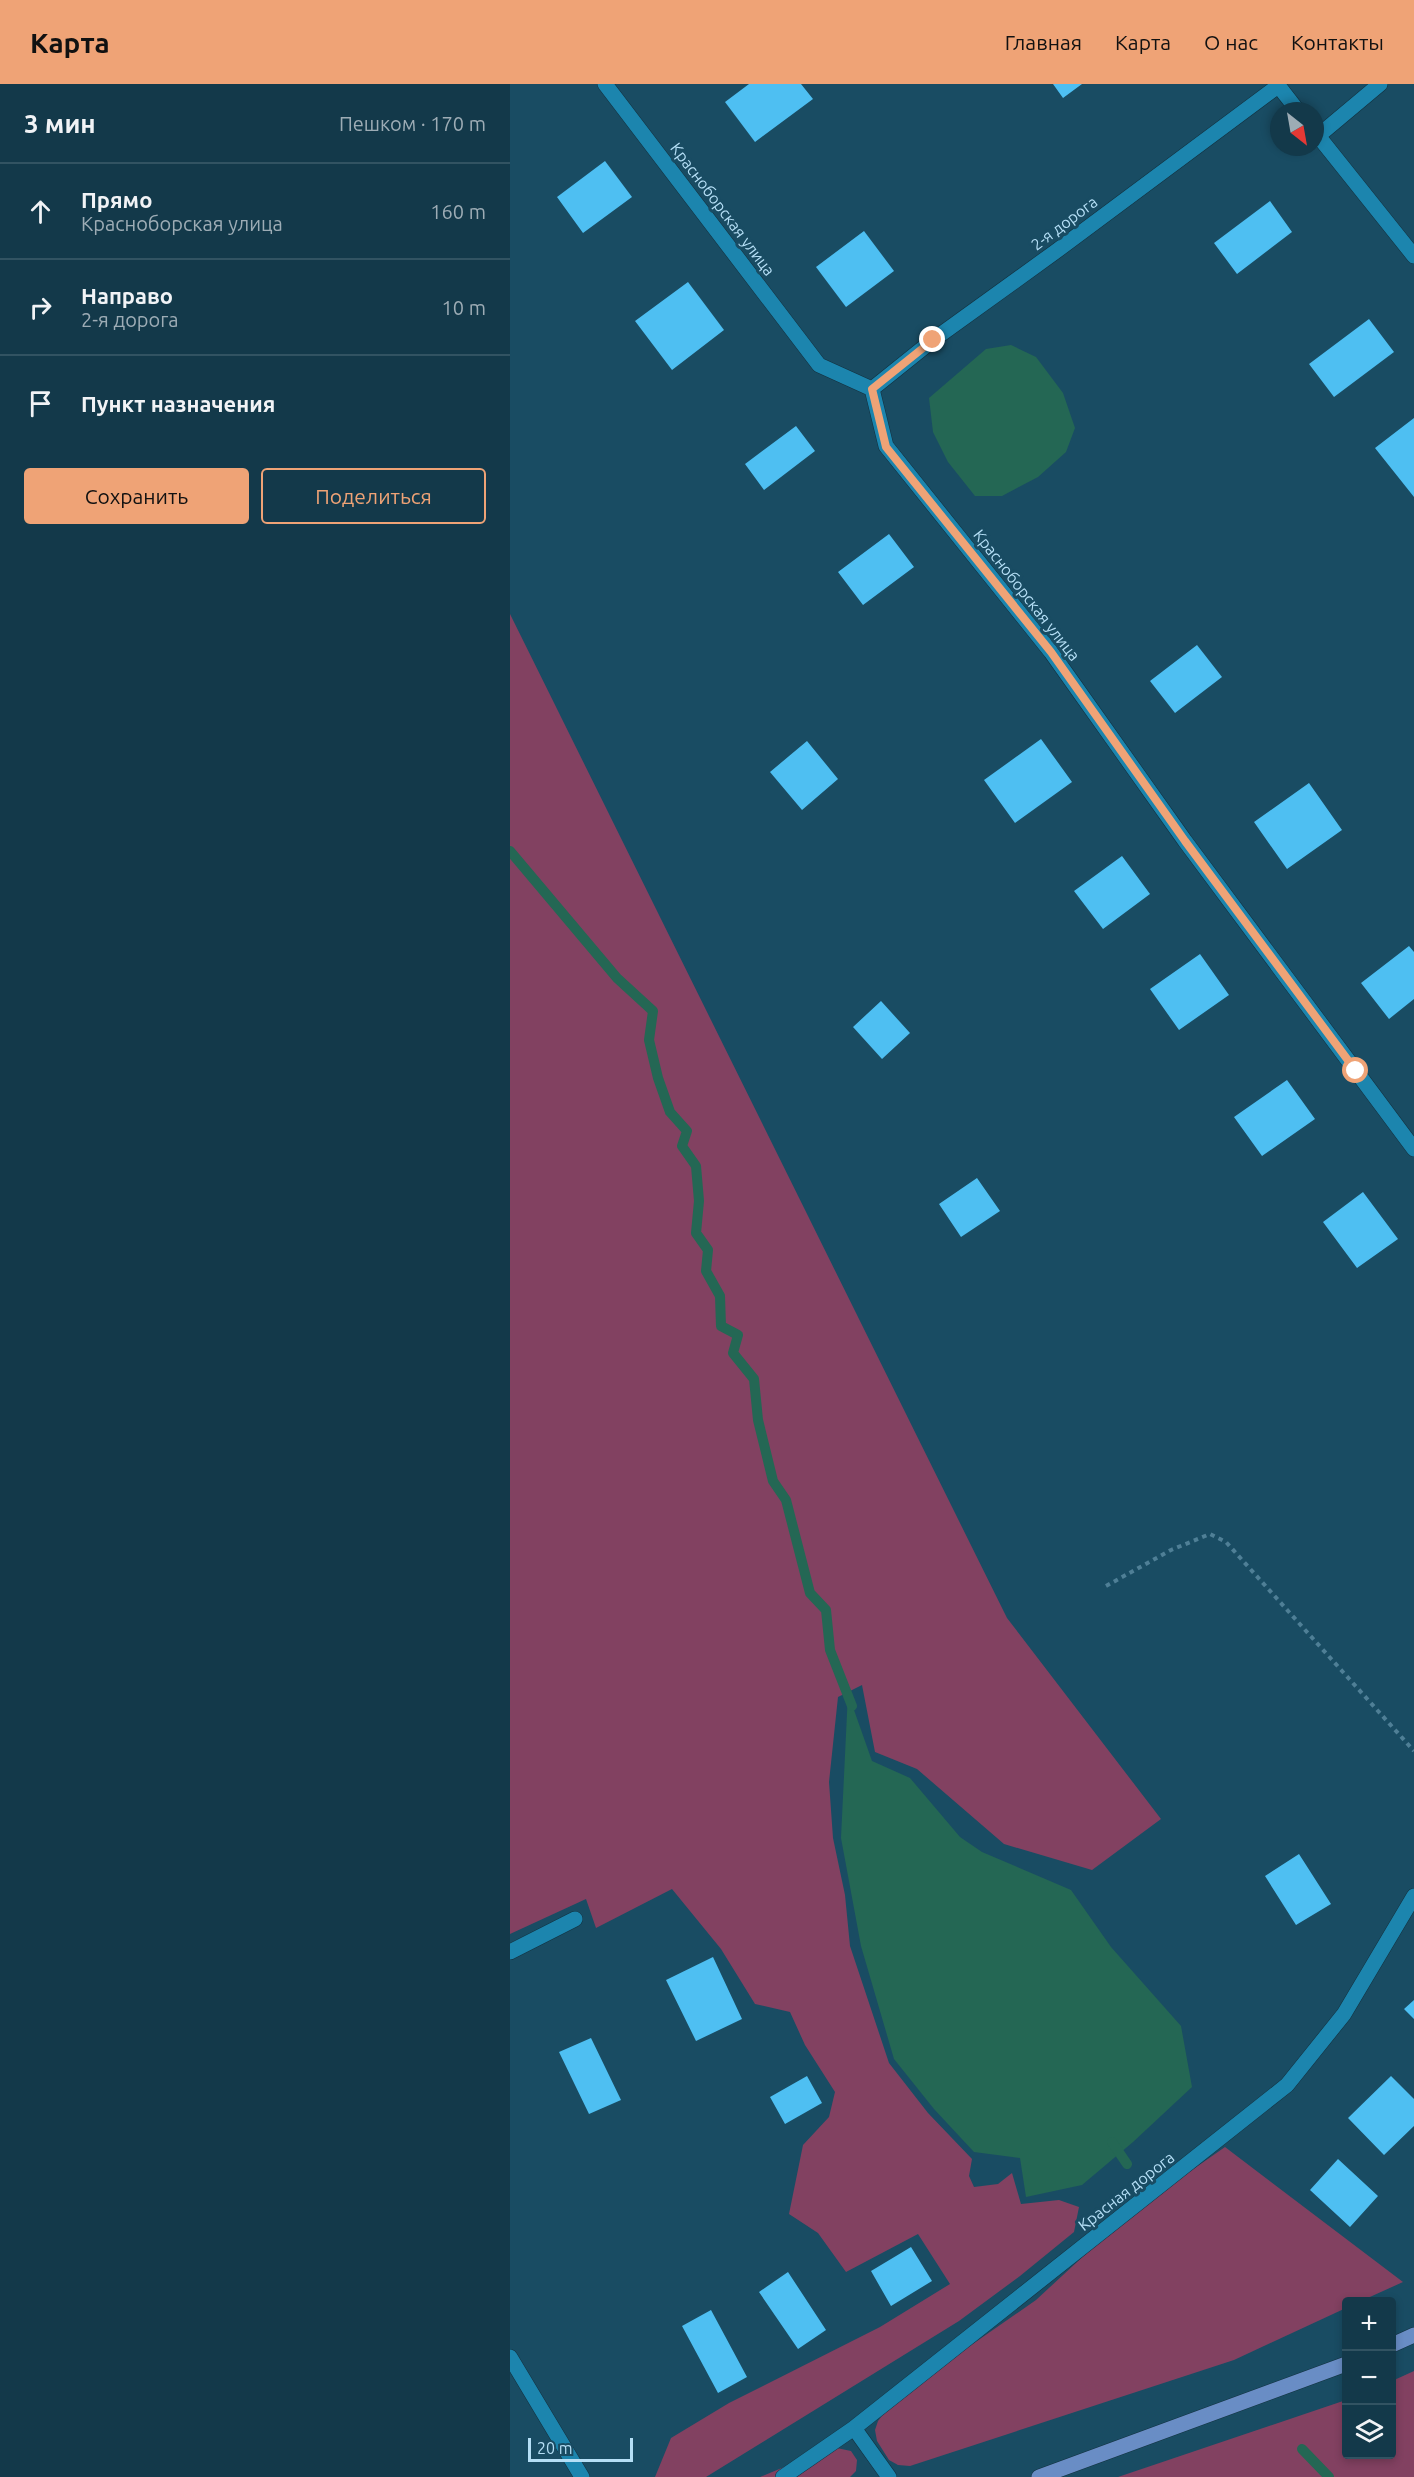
<!DOCTYPE html>
<html lang="ru">
<meta charset="utf-8">
<style>
:root{--surface:#13394a;--page:#204454;--text:#f1f3f6;--muted:#9dacb5;--line:#325362;--accent:#efa376}
body{margin:0;font-family:Ubuntu,sans-serif;background:var(--page);color:var(--text)}
.controls{position:absolute;right:18px;bottom:18px;display:grid;overflow:hidden;border-radius:6px;box-shadow:0 3px 9px #0003}
.controls button{width:54px;height:54px;display:grid;place-items:center;padding:0;border:0;border-bottom:2px solid var(--line);background:var(--surface);color:var(--text);font:30px sans-serif}
.compass{position:absolute;left:760px;top:18px;width:54px;height:54px;border-radius:50%;background:var(--surface);box-shadow:0 3px 9px #0003;rotate:149deg}
.scale{position:absolute;left:18px;bottom:15px;width:105px;box-sizing:border-box;padding-left:6px;border:3px solid #b5dff6;border-top:0;font-size:16px;line-height:21px;white-space:nowrap;color:#b5dff6;-webkit-text-stroke:4px #194c63;paint-order:stroke}
.stop{position:absolute;width:18px;height:18px;margin:-14px;border:4px solid #efa376;border-radius:50%;background:#fff}
.stop.end{background:#efa376;border-color:#fff;box-shadow:0 2px 6px #0008}
.list{margin:0;padding:0;list-style:none}
h2{display:flex;justify-content:space-between;align-items:center;height:78px;margin:0;padding:0 24px;font-size:26px}
h2 small{font-size:20px;font-weight:400;color:var(--muted)}
.list li{display:grid;grid-template-columns:39px 1fr auto;gap:18px;align-items:center;box-sizing:border-box;height:96px;padding:0 24px;border-top:2px solid var(--line)}
.list b{display:block;font-size:22px;white-space:nowrap}
.list p{margin:0;font-size:20px;white-space:nowrap;color:var(--muted)}
.list em{font-size:20px;font-style:normal;color:var(--muted)}
.actions{display:flex;gap:12px;padding:18px 24px}
.actions a{flex:1;padding:14px 0;border:2px solid var(--accent);border-radius:6px;text-align:center;font-size:21px;color:var(--accent)}
.actions .main{background:var(--accent);color:#111}
.icon{flex:none;width:33px;height:33px;fill:none;stroke:currentColor;stroke-width:2;stroke-linecap:round;stroke-linejoin:round}
.map{position:relative;flex:none;width:904px;height:2393px;overflow:hidden}
header{display:flex;align-items:center;gap:36px;box-sizing:border-box;height:84px;padding:0 30px;background:var(--accent);color:#111}
header strong{font-size:28px}
nav{display:flex;gap:33px;margin-inline-start:auto;font-size:21px}
main{display:flex}
aside{flex:1;background:var(--surface)}
.map>svg:first-child{display:block}
.green{fill:#824161}
.water{fill:#246754}
.lines{fill:none;stroke-linecap:round;stroke-linejoin:round}
.stream{stroke:#246754;stroke-width:10}
.building{fill:#4ebff2}
.minor-casing{stroke:#12303e;stroke-width:16}
.major-casing{stroke:#12303e;stroke-width:16}
.path{stroke:#4f7f96;stroke-width:4;stroke-dasharray:4.5 4.5;stroke-linecap:butt}
.minor{stroke:#1c85ae;stroke-width:15}
.major{stroke:#698dc5;stroke-width:15}
.route{stroke:#efa376;stroke-width:8}
.labels{text-anchor:middle;stroke-width:6;stroke-linejoin:round;paint-order:stroke}
.street-label{font-size:16px;fill:#b5dff6;stroke:#194c63}
</style>
<header>
<strong>Карта</strong>
<nav><a>Главная</a><a>Карта</a><a>О нас</a><a>Контакты</a></nav>
</header>
<main>
<aside>
<h2>3 мин<small>Пешком · 170 m</small></h2>
<ul class="list">
<li><svg class="icon" aria-label="ahead" viewBox="0 0 24 24"><path d="M12 20V5M6 11l6-6 6 6"/></svg><div><b>Прямо</b><p>Красноборская улица</p></div><em>160 m</em></li>
<li><svg class="icon" aria-label="right" viewBox="0 0 24 24"><path d="M7 20v-9h11M14 6l5 5-5 5"/></svg><div><b>Направо</b><p>2-я дорога</p></div><em>10 m</em></li>
<li><svg class="icon" aria-label="arrive" viewBox="0 0 24 24"><path d="M6 21V4h12l-3 4 3 4H6"/></svg><div><b>Пункт назначения</b></div></li>
</ul>
<div class="actions"><a class="main">Сохранить</a><a>Поделиться</a></div>
</aside>
<div class="map">
<svg width="904" height="2393" viewBox="0 0 904 2393">
<rect width="100%" height="100%" fill="#194c63"/>
<path class="green" d="M0,530l497,1004 154,201 -69,51 -88,-26 -87,-75 -42,-17 -13,-67 -24,12 -9,85 4,56 12,57 5,51 39,117 39,50 44,46 -3,17 5,11 24,-3 14,-11 9,31 38,-4 20,7 -5,25 -54,44 -61,45 -253,156h-51l16,-39 58,-35 151,-76 70,-43 -32,-50 -72,38 -28,-39 -29,-19 14,-69 26,-28 6,-25 -30,-47 -15,-33 -35,-8 -34,-55 -49,-60 -76,39 -10,-29 -76,35z
M715,2063l178,135 -42,19 -15,1v6l-112,52 -324,106 -12,-1 -9,-5 -12,-19 -2,-11 3,-9 12,-16 41,-32 105,-73 93,-86z
M904,2287v106h-296l228,-77v54h46v-73z
M322,2363l19,4 6,9 -1,11 -6,6h-90z"/>
<path class="water" d="M501,261l25,12 27,36 12,35 -9,24 -28,25 -36,19h-27l-27,-34 -15,-30 -4,-34 57,-49z
M338,1609l24,68 38,17 50,59 22,15 89,38 40,57 70,79 11,61 -59,55 -51,43 -56,12 -6,-39 -46,-6 -40,-43 -40,-50 -33,-113 -20,-108z"/>
<g class="lines">
<path class="stream" d="M0,767l107,127 36,33 -4,29 9,38 12,34 17,19 -5,15 14,20 3,35 -3,32 12,17 -2,21 14,25 1,30 17,9 -5,18 21,26 4,41 15,61 13,19 24,93 16,17 4,40 22,56
M602,2058l15,22
M792,2365l27,28"/>
</g>
<path class="building" d="M239,0h52l12,15 -58,43 -30,-40z
M543,0h29l-19,14z
M95,77l27,36 -49,36 -26,-36z
M760,117l22,31 -55,42 -23,-31z
M354,147l30,40 -48,36 -30,-40z
M178,198l36,48 -52,40 -37,-49z
M859,235l25,33 -60,45 -25,-33z
M904,334v79l-39,-49z
M286,342l19,25 -51,39 -19,-26z
M379,450l25,33 -51,38 -25,-33z
M687,561l25,32 -47,36 -25,-32z
M531,655l31,43 -57,41 -31,-43z
M297,657l31,38 -36,31 -32,-38z
M799,699l33,47 -55,39 -33,-47z
M612,772l28,38 -47,35 -29,-38z
M899,862l5,6v47l-25,20 -28,-36z
M690,870l29,41 -50,35 -29,-41z
M371,917l29,32 -28,26 -29,-32z
M777,996l28,39 -53,37 -28,-39z
M467,1094l23,33 -39,26 -22,-33z
M853,1108l35,47 -41,29 -34,-46z
M789,1770l32,50 -35,21 -31,-49z
M203,1873l29,62 -46,22 -30,-61z
M904,1916v19l-10,-10z
M81,1954l30,62 -32,14 -30,-62z
M297,1992l15,27 -37,21 -15,-27z
M881,1992l23,23v27l-30,29 -36,-37z
M828,2075l40,37 -28,31 -40,-37z
M401,2163l21,34 -41,25 -20,-35z
M278,2188l38,58 -28,19 -39,-57z
M201,2226l36,67 -29,16 -36,-67z"/>
<g class="lines">
<defs>
<path id="minor" d="M95,0l214,281 53,24 14,57 165,206 134,189 229,308
M767,0l21,27
M805,48l99,124
M808,52l62,-52
M362,305l61,-49 122,-88 223,-166
M0,1868l65,-33
M0,2273l72,120
M273,2393l71,-49
M379,2393l-35,-49 433,-343 57,-71 70,-118"/>
<path id="major" d="M882,2261l22,-10
M529,2393l307,-113"/>
</defs>
<use href="#minor" class="minor-casing"/>
<use href="#major" class="major-casing"/>
<path class="path" d="M596,1502l65,-36 39,-16 16,8 188,209"/>
<use href="#minor" class="minor"/>
<use href="#major" class="major"/>
</g>
<g class="lines">
<path class="route" d="M423,256l-61,49 14,58 165,205 134,189 171,230"/>
</g>
<g class="labels">
<g class="street-label">
<text transform="translate(213 125) rotate(53)" y="6">Красноборская улица</text>
<text transform="translate(554 139) rotate(-37)" y="6">2-я дорога</text>
<text transform="translate(517 511) rotate(52)" y="6">Красноборская улица</text>
<text transform="translate(616 2107) rotate(-38)" y="6">Красная дорога</text>
</g>
</g>
</svg>
<div class="controls">
<button>+</button>
<button>−</button>
<button><svg class="icon" aria-label="layers" viewBox="0 0 24 24"><path d="M12 4l9 5-9 5-9-5zM3 14l9 5 9-5"/></svg></button>
</div>
<svg class="compass" viewBox="-18 -18 36 36"><path d="M0-13l5 13h-10z" fill="#e53935"/><path d="M0 13l5-13h-10z" fill="#9dacb5"/></svg>
<div class="scale">20 m</div>
<div class="stop" style="left:846px;top:987px"></div>
<div class="stop end" style="left:423px;top:256px"></div>
</div>
</main>
